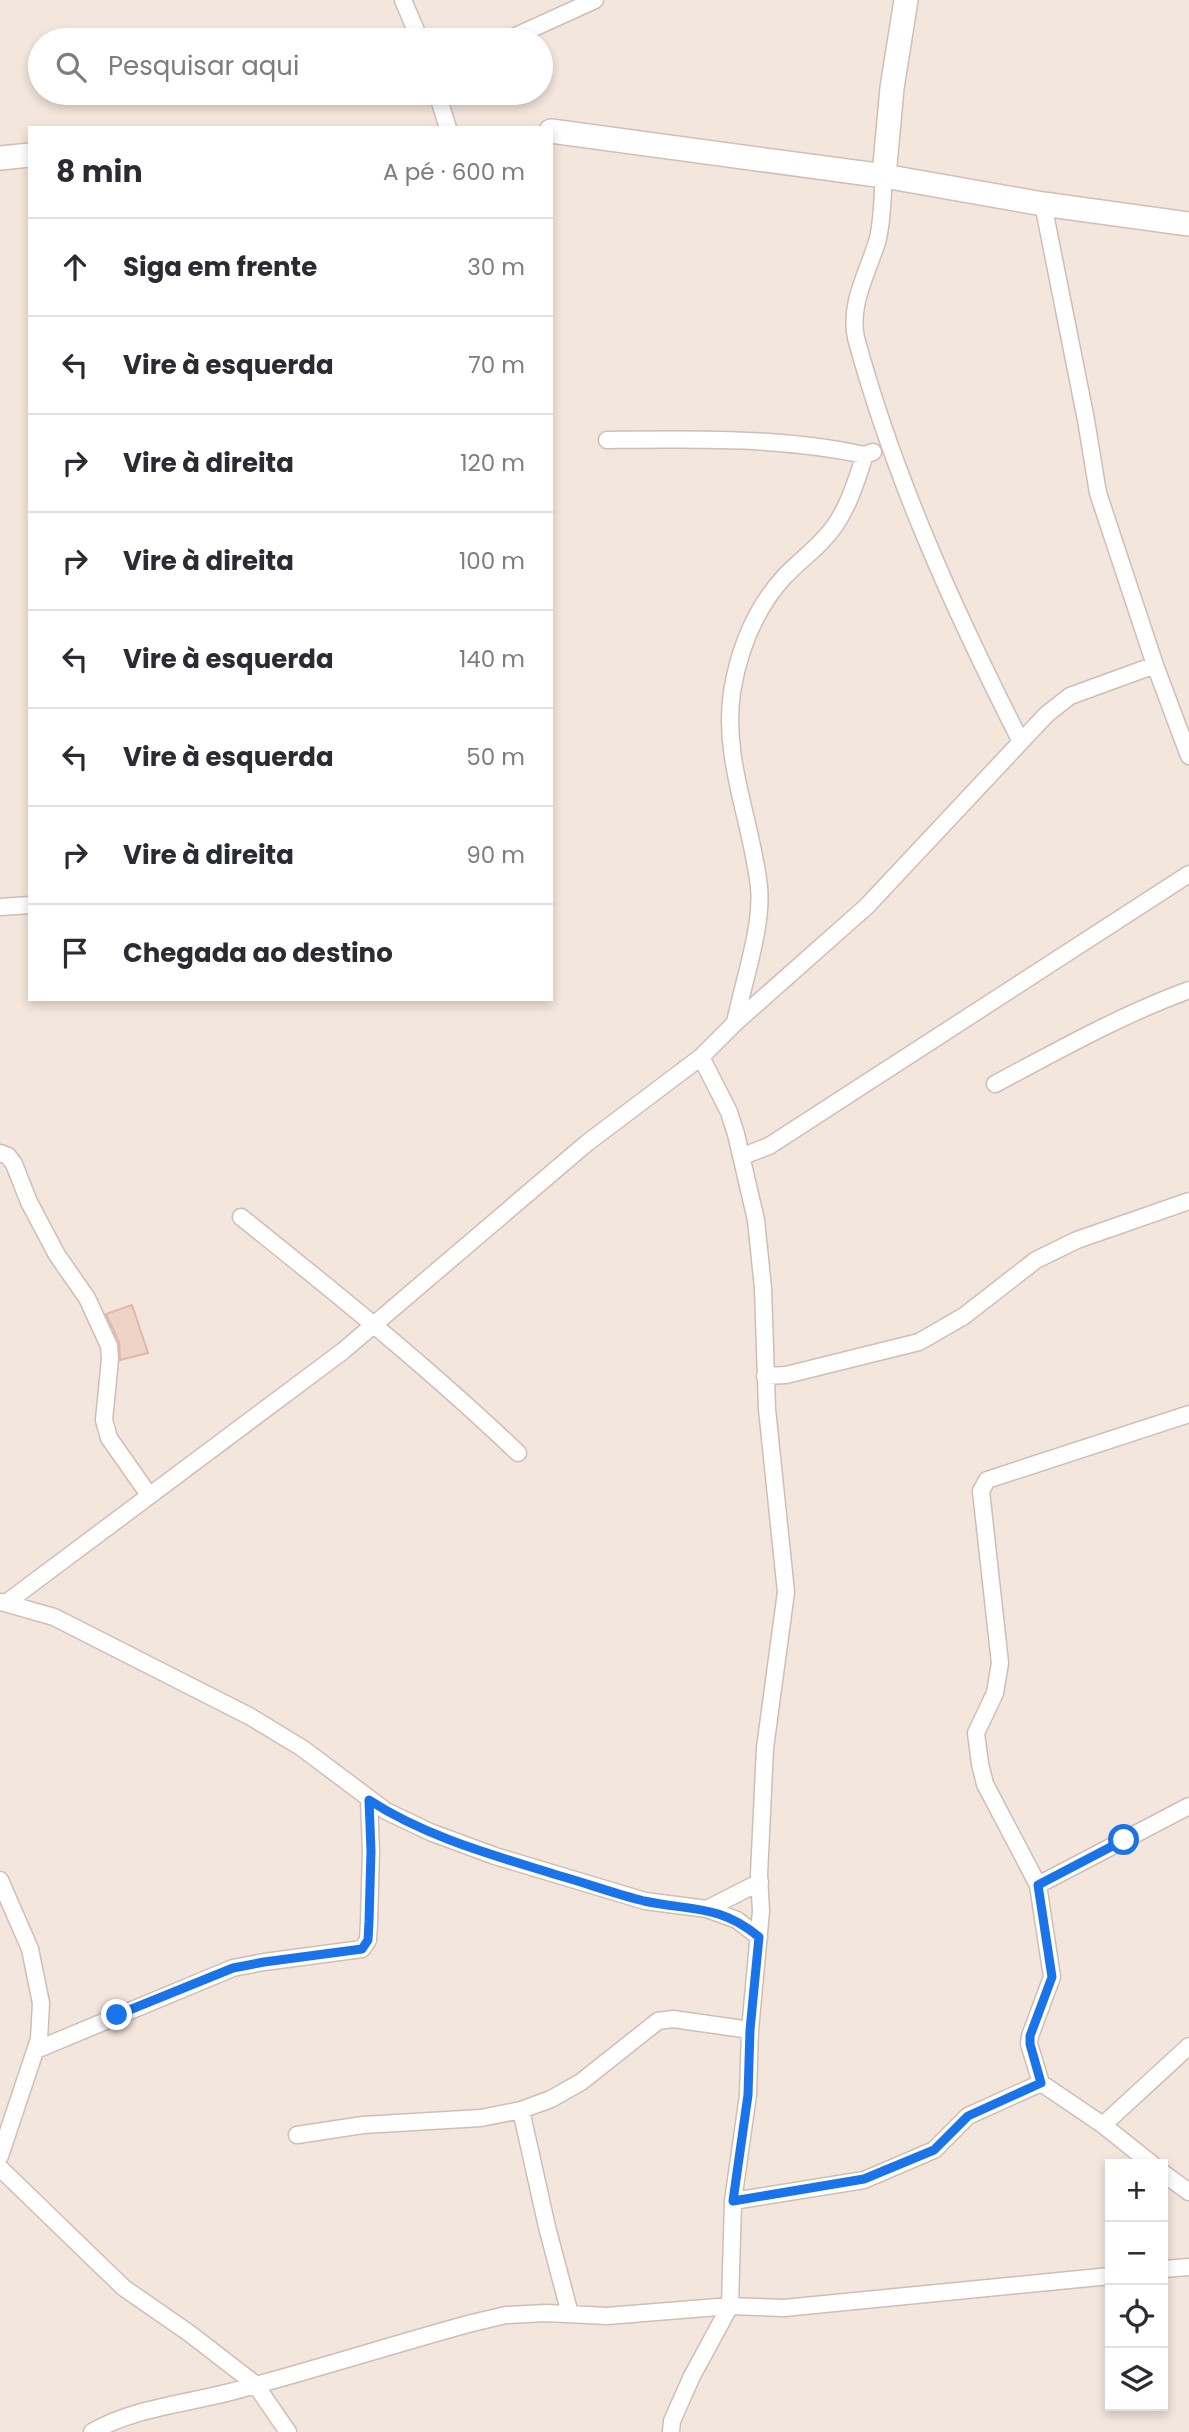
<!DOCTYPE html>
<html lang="pt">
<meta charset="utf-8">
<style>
:root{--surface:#fff;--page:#f2f2f3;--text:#2b2b33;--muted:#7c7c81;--line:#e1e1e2}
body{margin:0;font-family:Poppins,sans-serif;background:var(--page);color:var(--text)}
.controls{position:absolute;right:21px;bottom:21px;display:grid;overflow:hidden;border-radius:0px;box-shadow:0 4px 10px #0003}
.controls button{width:63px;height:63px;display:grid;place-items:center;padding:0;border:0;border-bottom:2px solid var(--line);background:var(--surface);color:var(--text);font:35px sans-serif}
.stop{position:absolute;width:21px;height:21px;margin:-16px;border:5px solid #1a73e8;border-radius:50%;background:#fff}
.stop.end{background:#1a73e8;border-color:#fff;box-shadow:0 2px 7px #0008}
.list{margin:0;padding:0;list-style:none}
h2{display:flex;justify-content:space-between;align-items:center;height:91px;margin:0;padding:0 28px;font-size:30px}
h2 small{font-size:23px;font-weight:400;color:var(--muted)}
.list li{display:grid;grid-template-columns:46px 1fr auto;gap:21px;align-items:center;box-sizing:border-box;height:98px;padding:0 28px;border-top:2px solid var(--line)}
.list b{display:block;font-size:26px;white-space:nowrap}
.list em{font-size:23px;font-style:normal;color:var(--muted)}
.icon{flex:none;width:38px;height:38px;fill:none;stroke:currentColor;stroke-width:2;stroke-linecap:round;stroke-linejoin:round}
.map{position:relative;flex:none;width:1189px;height:2432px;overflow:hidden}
.search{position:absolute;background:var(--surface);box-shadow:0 4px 10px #0003;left:28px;top:28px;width:525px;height:77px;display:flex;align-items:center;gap:18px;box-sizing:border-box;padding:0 24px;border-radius:38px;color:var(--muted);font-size:26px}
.panel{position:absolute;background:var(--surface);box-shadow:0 4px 10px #0003;left:28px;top:126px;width:525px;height:875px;border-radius:0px}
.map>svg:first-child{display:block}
.residential{fill:#f3e6dc;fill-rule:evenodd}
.building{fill:#eed3c7;stroke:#e0b8a9;stroke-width:2}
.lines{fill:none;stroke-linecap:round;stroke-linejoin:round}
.street-casing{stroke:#d0beb5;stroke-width:19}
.secondary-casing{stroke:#d3beb3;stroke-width:26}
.street{stroke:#fff;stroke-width:16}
.secondary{stroke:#fff;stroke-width:23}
.route{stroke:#1a73e8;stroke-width:9}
</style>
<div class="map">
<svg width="1189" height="2432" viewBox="0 0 1189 2432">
<rect width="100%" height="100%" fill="#fbf4ed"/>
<path class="residential" d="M0,0h1189v2432h-1189zM40,40h501v53h-501zM30,128h521v871h-521zM1110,2164h53v242h-53z"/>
<path class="building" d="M132,1305l16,48 -28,7 -1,-18 -13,-28z"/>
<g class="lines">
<defs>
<path id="street" d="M403,0l17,40
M507,40l88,-40
M437,93l11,35
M884,176c-2,21 -1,45 -7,66 -10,32 -28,62 -21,96 38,140 99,274 165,404
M1043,204l43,216 12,73 57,172 34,91
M607,440c86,-1 174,-3 258,15l8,-3
M0,907l30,-2
M735,1023c8,-41 28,-96 24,-136 -7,-65 -37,-129 -27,-195 7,-43 23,-83 52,-115 17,-18 38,-32 52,-53 14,-21 21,-46 29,-69
M995,1084c64,-34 126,-69 194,-94
M0,1153l8,3 6,8 15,38 28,53 30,43 22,48 1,13 -6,61 5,18 40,57
M743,1156l26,-10 420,-272
M241,1217c95,76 189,152 277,236
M765,1376l21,-1 133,-33 45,-26 72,-56 41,-20 112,-39
M1,1602l53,15 197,100 51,31 84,63 44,21 65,24 150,45 62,8 30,11 22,17
M6,1603l337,-252 244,-208 114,-86 34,-34 132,-117 180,-192 23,-18 85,-31
M0,1880l30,69 11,54 -2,36 -39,117
M1038,1885l-53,-101 -5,-20 -4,-31 19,-40 5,-30 -19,-172 6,-11 202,-66
M707,1909l53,-27
M36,2050l197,-82 31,-6 98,-13 6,-9 1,-18 2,-71 -2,-51
M1041,2083l-12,-39 1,-8 22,-59 -14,-92 151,-79
M521,2110l26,117 23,87
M1103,2125l86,-79
M297,2135l66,-10 118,-7 40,-8 30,-11 30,-17 77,-61 15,-2 77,11
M0,2168l124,120 65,45 66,51 33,48
M1163,2173l26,19
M733,2201l131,-21 70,-30 34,-34 73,-33 62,42 49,39
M1163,2269l26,-2
M92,2432c42,-24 92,-28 138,-40 81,-21 161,-47 242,-69l34,-8 40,-2 61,3 123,-10 54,2 326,-32
M671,2432l1,-11 20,-45 38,-70 3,-105 15,-106 2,-65 11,-119 -2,-36 6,-127 21,-156 -19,-183 -4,-121 -7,-68 -20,-86 -7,-22 -28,-55"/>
<path id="secondary" d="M551,131l333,45 159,28 146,20
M0,158l30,-3
M884,176l8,-88 14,-88"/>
</defs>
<use href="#street" class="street-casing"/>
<use href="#secondary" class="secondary-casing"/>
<use href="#street" class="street"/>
<use href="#secondary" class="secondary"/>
</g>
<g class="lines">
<path class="route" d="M117,2015l116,-47 31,-6 98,-13 6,-9 1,-18 2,-71 -2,-51c57,37 124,55 188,75 29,8 58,19 87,26 46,10 76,3 115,36l-9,93 -2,65 -15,106 131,-22 70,-29 34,-34 73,-33 -11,-39v-8l22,-59 -14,-92 86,-45"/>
</g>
</svg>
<div class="controls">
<button>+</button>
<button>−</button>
<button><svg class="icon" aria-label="locate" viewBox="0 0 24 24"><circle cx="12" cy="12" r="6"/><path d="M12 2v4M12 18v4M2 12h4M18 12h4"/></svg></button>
<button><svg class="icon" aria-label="layers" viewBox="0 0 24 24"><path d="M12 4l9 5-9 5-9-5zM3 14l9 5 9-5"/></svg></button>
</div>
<div class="stop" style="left:1124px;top:1840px"></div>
<div class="stop end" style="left:117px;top:2015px"></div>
<div class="search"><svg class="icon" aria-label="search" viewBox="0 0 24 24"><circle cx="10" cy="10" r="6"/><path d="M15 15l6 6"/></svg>Pesquisar aqui</div>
<section class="panel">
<h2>8 min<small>A pé · 600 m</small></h2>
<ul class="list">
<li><svg class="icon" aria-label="ahead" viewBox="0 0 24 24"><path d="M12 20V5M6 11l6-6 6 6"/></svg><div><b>Siga em frente</b></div><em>30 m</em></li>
<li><svg class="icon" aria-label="left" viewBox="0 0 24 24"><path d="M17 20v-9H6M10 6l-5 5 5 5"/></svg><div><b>Vire à esquerda</b></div><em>70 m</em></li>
<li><svg class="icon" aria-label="right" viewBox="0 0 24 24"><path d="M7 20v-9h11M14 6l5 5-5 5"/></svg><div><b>Vire à direita</b></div><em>120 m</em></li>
<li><svg class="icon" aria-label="right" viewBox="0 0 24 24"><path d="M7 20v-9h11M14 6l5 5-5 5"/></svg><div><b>Vire à direita</b></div><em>100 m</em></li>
<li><svg class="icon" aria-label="left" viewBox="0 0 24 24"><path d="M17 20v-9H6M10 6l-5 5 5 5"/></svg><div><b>Vire à esquerda</b></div><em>140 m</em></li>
<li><svg class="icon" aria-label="left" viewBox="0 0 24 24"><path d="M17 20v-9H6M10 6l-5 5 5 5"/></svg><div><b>Vire à esquerda</b></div><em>50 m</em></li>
<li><svg class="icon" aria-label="right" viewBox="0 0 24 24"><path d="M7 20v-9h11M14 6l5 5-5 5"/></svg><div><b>Vire à direita</b></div><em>90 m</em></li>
<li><svg class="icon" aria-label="arrive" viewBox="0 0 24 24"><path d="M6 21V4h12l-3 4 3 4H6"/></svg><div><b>Chegada ao destino</b></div></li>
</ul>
</section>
</div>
